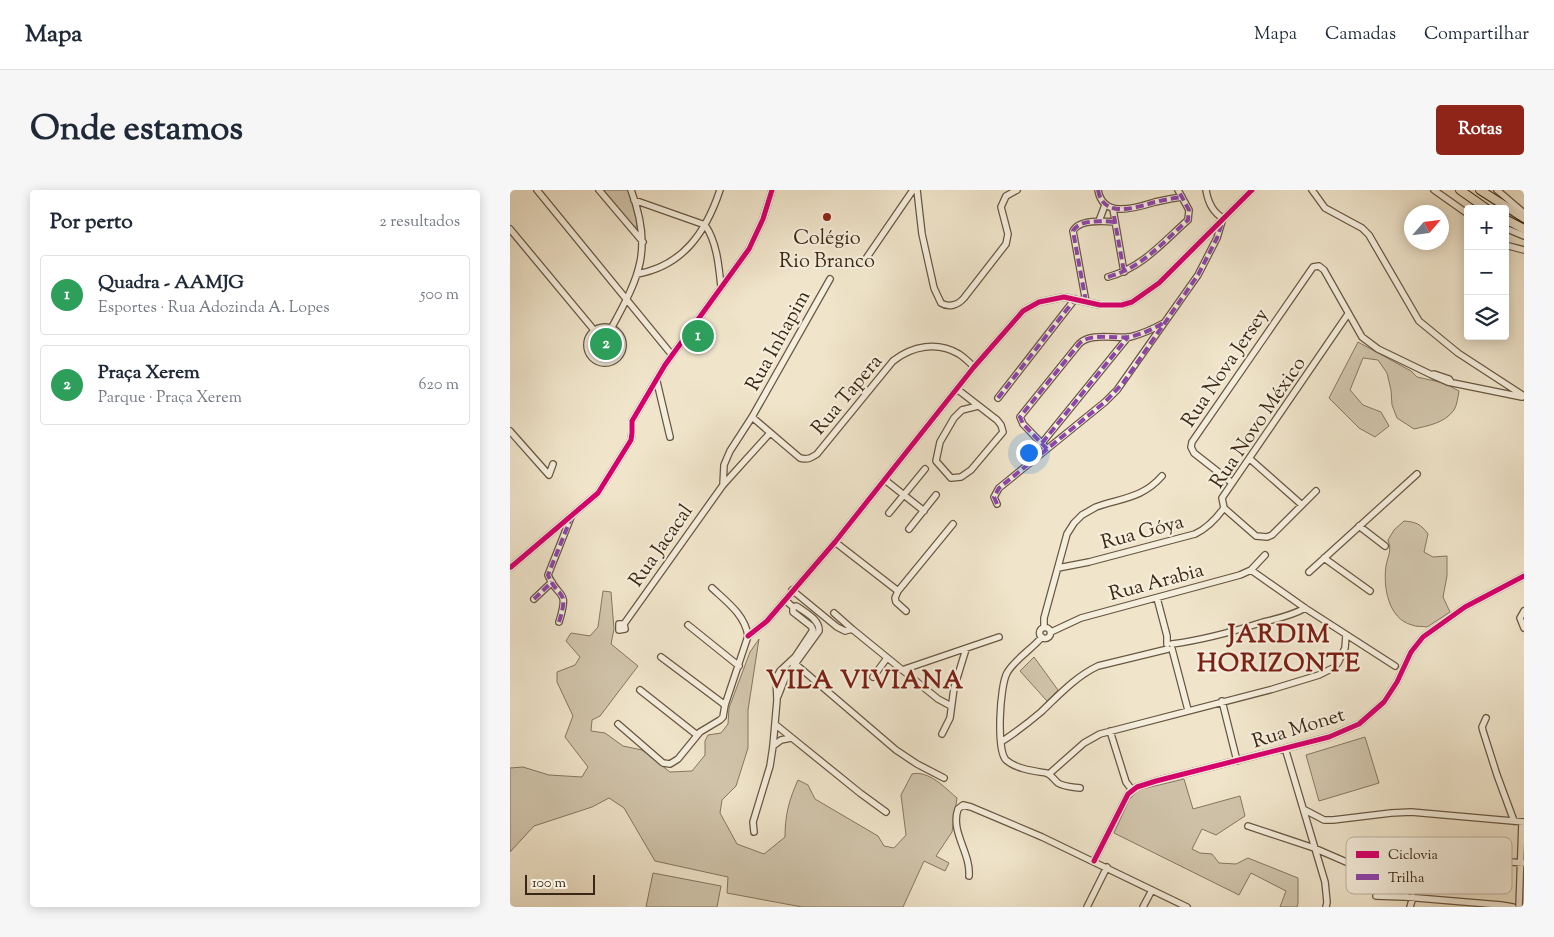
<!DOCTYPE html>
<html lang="pt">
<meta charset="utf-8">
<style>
:root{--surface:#fff;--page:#f6f6f7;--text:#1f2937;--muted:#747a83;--line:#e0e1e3;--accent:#8f2418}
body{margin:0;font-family:"Sorts Mill Goudy",serif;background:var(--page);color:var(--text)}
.controls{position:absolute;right:15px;top:15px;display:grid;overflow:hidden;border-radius:5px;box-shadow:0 2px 12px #0003}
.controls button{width:45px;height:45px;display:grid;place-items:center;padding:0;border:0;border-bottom:1px solid var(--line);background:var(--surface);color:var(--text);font:25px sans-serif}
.compass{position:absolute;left:894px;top:15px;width:45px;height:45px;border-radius:50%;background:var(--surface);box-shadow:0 2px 12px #0003;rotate:62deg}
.scale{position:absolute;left:15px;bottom:12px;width:70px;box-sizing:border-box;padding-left:5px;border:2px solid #3b2814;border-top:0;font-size:14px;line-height:18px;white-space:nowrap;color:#3b2814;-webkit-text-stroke:4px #f5eedd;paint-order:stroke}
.you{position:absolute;left:518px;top:262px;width:18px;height:18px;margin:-12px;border:4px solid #fff;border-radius:50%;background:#1a73e8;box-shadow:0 0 0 8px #1a73e833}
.badge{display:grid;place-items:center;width:32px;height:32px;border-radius:50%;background:var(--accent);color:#fff;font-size:16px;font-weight:700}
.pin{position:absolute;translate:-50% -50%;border:2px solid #fff;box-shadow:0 1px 5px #0006}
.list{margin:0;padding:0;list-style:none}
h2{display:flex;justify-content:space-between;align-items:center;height:65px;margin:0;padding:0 20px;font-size:21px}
h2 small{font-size:16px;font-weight:400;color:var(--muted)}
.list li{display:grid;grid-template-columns:32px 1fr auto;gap:15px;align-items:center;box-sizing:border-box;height:80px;margin:0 10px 10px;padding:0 10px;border:1px solid var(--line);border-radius:5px}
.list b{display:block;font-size:19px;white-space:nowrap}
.list p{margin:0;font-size:16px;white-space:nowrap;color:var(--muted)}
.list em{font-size:16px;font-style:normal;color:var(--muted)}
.icon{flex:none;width:28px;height:28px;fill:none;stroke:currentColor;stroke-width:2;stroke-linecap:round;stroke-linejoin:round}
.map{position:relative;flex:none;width:1014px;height:717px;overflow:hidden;border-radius:5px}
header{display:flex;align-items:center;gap:30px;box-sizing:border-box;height:70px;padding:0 25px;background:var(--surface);border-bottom:1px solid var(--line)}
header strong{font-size:24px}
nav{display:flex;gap:28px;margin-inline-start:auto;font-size:18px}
.intro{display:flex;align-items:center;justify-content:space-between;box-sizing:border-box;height:120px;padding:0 30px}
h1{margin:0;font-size:35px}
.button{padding:12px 22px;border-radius:5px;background:var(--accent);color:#fff;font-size:18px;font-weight:700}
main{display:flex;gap:30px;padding:0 30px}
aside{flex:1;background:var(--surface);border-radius:5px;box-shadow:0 2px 12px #0003}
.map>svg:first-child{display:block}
.green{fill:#d1c5ac;stroke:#867660}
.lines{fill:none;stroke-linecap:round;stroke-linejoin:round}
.minor-casing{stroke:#685742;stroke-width:8}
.highway-casing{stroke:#3b2814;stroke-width:10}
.minor{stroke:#f5eedd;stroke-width:5.5}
.highway{stroke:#f0e5cb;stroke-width:8}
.quiet{stroke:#8e44ad;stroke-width:4;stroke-dasharray:8 4;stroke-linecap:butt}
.cycleway-casing{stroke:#f5eedd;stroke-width:8}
.cycleway{stroke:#d6006c;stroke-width:5}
.poi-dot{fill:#8f2418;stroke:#f5eedd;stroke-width:2}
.labels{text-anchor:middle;stroke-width:4.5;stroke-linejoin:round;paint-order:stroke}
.poi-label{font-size:20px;fill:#3b2814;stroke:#f5eedd}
.street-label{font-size:20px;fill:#3b2814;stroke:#f5eedd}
.district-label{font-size:25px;font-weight:bold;letter-spacing:1px;fill:#7a1f14;stroke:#f5eedd}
.key{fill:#f5eedd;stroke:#bdb3a1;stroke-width:1}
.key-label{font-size:14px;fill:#3b2814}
</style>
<header>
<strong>Mapa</strong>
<nav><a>Mapa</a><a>Camadas</a><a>Compartilhar</a></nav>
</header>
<div class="intro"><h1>Onde estamos</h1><a class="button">Rotas</a></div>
<main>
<aside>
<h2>Por perto<small>2 resultados</small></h2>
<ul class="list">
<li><span class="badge" style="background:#2e9e5b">1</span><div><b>Quadra - AAMJG</b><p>Esportes · Rua Adozinda A. Lopes</p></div><em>500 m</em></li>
<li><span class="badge" style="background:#2e9e5b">2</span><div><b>Praça Xerem</b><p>Parque · Praça Xerem</p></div><em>620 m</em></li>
</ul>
</aside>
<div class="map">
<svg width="1014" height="717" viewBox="0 0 1014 717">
<rect width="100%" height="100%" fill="#f0e5cb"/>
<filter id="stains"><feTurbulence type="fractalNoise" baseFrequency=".004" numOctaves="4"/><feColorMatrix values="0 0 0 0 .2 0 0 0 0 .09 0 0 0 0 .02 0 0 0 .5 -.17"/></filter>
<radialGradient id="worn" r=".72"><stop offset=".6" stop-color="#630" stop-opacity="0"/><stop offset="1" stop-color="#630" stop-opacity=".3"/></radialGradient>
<path class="green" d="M91,0h27l5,11 5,25 -5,2z
M189,133l11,6 -13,24 -12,-9z
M83 154a13 13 0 1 1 26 0a13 13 0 1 1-26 0Z
M848,152l53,29 6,6 27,6 15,8c-1,6 -2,14 -5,19 -9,13 -27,16 -40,19l-17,-11 -5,-13 -1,-15 -4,-17 -9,-13 -15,-2 -13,32 13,15 18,7 8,14 -14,11 -16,-9 -30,-30z
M894,331c12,1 17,3 24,13l-4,18 9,5 14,-1v20l-4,21 7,15 -23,15c-5,-1 -11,0 -15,-2 -24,-6 -29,-39 -26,-59 2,-11 6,-15 2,-26l6,-10z
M93,401l8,1 3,37 -3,15 27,22 -38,50 -8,4 -1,11 14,2 18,13 19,4 28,22 22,-1 13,-16v-14l3,-6 13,-2 7,-9 1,-16 21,-56 9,-13 -11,71v38l-12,38 -14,14 -2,13 17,31 27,10 21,-17c0,-22 4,-37 13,-57l10,5 7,14 63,37 6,10 10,2 12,-13 -5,-40 11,-21c17,-4 33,14 45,24l-5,34 -16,24 13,7 -4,8 -21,-10 -21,46h-101l-75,-14 1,-16 -73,-16 -31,-53 -15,-10 -17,9 -58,19 -24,26v-84l13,-1 26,8 33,2 6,-10 -23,-30 8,-21 -16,-34v-10l18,-7 5,-8 -14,-16 5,-8 19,3 8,-9z
M524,467l24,33 -11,11 -27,-30z
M855,547l14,46 -60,18 -13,-46z
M674,589l9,30 47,-13 5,20 -29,19 -14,-6 -10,20 8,4 12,1 7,9 17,1 12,-6 50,20v25l-1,4h-17l6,-16 -35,-18 -12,22 -125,-62 15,-33 9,-10z
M143,683l68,13 -4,21h-71z"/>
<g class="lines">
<defs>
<path id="minor" d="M27,0l135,165
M89,0l44,52
M407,0l5,44 12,54 7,15c8,5 17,2 23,-5l42,-54 2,-10 -7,-27 5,-11 11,-6
M588,0c5,29 37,18 57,12 9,-2 18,-4 27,-5
M802,0l13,18 37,20 7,7 50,86 39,32 66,43
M924,0l34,24
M987,0l27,23
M124,10l71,25c12,17 14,42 16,62
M603,19l11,63
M589,31l6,-16
M995,38l19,8
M0,39l84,101
M995,55l19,5
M355,70l48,-70
M127,84c46,-8 69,-42 83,-84
M598,87c35,-10 54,-34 80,-57l1,-10 -11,-20
M576,112l-13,-71c6,-12 30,-10 42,-9
M77 155a18 18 0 1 1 36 0a18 18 0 1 1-36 0Z
M102,137c28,-51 41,-79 19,-137
M147,192l13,55
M941,192l-2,-3 -15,-5 -2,1 16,7 74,15
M447,199l40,31 4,5 2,7 -32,38 -10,7 -10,1 -15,-17 4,-19 14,-24 8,-8 16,-4
M488,208l77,-99
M242,227l48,41c8,2 11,0 17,-4l76,-93c19,-15 44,-20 66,-7 6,4 11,9 15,13
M0,241l39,44 4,-11
M532,253l86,-106
M537,259l-24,-25 -3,-7 59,-73c11,-12 36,-5 51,-7 12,-3 23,-8 34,-14
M740,269l52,46
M375,290l39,31
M721,292l-37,-29 -3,-6 1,-5 121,-175 6,-1 5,4 38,67 16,12 54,26
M213,295l1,-20 6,-14 22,-34 78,-138
M806,301l-44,44 -5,2 -11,-1 -32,-28 -2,-10 126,-184
M487,314l-3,-7 5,-9 106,-86 12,-12 81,-115 19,-37 6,-20c-11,-6 -15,-16 -17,-28
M379,323l36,-44
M849,336l26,20
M399,339l27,-34
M325,352l63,49 55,-67
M814,368l46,33
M1,377l87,-74 33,-53 1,-7v-12l33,-56 84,-116 14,-30 9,-29
M548,378l31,-6 106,-28c13,-6 21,-15 29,-26
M741,380l54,38 90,58
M799,382l108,-98
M282,400l45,37 8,4 7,-2
M388,401l-3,7 1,4 10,9
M647,408l10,38v8
M24,409l18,-17
M1014,421l-4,7 4,10
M324,423l18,16 86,70 13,7
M49,432c11,-35 -1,-22 -11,-47l23,-58
M114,434h-5v6l6,-1 -1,-5 99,-139 47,-52
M178,435l51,41
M534,437v-9l23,-84 7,-11 8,-8 14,-8c26,-9 47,-9 66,-31
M529.5 443a5.5 5.5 0 1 1 11 0a5.5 5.5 0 1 1-11 0Z
M541,442l30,-14 159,-43 11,-5 14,-15
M238,446l19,-15 68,-79 139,-175 49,-56 16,-9 25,-5 36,8h22l10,-3 27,-19 93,-93
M532,447c-10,12 -28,23 -35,36 -7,12 -11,77 -1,87 10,9 28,11 40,13 5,1 8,7 12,10 6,4 15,4 22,5
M662,454c30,-4 60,-12 88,-21 15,-4 32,-7 45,-15
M662,459l16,61
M151,467l64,48
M282,471l104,89 21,14 27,14
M392,480l97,-33
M363,487l14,-19
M130,500l57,45
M268,506l7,-18 34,-47c1,-11 -13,-18 -21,-24l-2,-1 -3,1
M712,511l15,60
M976,528l-4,9 1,4 14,44 17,46
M108,534l45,39 7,1 8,-5 22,-27 20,-12 3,-3 2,-12 23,-69c-3,-21 -21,-34 -36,-48
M266,535l84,68 26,19
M600,541l16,51 6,8
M432,544l8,-16 4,-30 12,-39
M491,552c14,-9 27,-19 40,-30 18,-17 34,-35 57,-46l70,-17
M263,556l8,-6 10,-2
M775,558l40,134 2,20 -1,5
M539,584l35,-31 16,-9 173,-45 46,-14 14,-7 5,-5 7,-15 1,-13
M795,620l19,10h9l58,-7 20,-1 113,10
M738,636l66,22 53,23
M244,642l-1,-10 17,-56 3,-20 4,-46 -1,-22 4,-7 15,-14 18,-27 -2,-4 -18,-14v-5l-8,-7
M884,663l130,10
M584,671l34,-67 9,-7 19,-6 173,-44 30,-13 25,-22 13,-20 14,-30 12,-15 42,-30 59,-31
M459,686c2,-23 -19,-44 -11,-67l5,-4 8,2 71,30 145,70
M866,706l29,1 96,8 12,2
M895,707l5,-42
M577,717l20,-40
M633,717l9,-17
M900,717l3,-10
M1009,717l3,-85"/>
<path id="highway" d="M950,0l27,19
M970,0l44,28
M995,29l19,10"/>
</defs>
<use href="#minor" class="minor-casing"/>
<use href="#highway" class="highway-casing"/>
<use href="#minor" class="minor"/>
<use href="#highway" class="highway"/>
<path class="quiet" d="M588,0c5,29 37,18 57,12 9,-2 18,-4 27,-5
M604,26l10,56
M598,87c35,-10 54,-34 80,-57l1,-10 -11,-20
M576,112l-13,-71c6,-12 30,-10 42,-9
M488,208l77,-99
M532,253l86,-106
M537,259l-24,-25 -3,-7 59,-73c11,-12 36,-5 51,-7 12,-3 23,-8 33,-14
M487,314l-3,-7 5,-9 106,-86 18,-19 75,-108 19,-37 5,-15
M24,409l18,-17
M49,432c11,-35 -1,-22 -11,-47l23,-57"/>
<defs>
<path id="cycleway" d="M1,377l87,-74 33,-53 1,-7v-12l33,-56 84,-116 14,-30 9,-29
M238,446l19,-15 68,-79 139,-175 49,-56 16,-9 25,-5 36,8h22l10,-3 27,-19 93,-93
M584,671l34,-67 9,-7 19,-6 173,-44 30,-13 25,-22 13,-20 14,-30 12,-15 42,-30 59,-31"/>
</defs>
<use href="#cycleway" class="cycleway-casing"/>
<use href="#cycleway" class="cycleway"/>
</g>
<circle class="poi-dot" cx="317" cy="27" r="5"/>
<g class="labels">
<g class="poi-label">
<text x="317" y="54">Colégio<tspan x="317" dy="23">Rio Branco</tspan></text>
</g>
<g class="street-label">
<text transform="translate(267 150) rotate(-61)" y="7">Rua Inhapim</text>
<text transform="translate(714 177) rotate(-56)" y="7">Rua Nova Jersey</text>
<text transform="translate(336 204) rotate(-50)" y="7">Rua Tapera</text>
<text transform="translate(747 232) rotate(-56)" y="7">Rua Novo México</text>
<text transform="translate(632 341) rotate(-15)" y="7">Rua Góya</text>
<text transform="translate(150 355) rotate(-55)" y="7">Rua Jacacal</text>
<text transform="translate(646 391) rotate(-15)" y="7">Rua Arabia</text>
<text transform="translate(788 537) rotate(-17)" y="7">Rua Monet</text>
</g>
<g class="district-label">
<text x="769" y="452">JARDIM<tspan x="769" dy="29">HORIZONTE</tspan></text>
<text x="355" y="498">VILA VIVIANA</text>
</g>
</g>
<rect x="836" y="647" width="166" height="57" rx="8" class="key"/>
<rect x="846" y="661" width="23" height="7" fill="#d6006c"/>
<rect x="846" y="684" width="23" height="6" fill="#8e44ad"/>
<g class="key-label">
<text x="878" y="669">Ciclovia</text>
<text x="878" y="692">Trilha</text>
</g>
<rect width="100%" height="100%" filter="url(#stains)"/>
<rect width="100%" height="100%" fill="url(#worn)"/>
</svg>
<div class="controls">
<button>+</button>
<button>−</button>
<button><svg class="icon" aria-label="layers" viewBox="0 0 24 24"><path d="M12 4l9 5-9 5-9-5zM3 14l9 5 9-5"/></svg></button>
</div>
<svg class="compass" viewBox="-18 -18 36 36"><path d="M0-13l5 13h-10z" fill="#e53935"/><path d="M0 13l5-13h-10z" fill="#747a83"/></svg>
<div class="scale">100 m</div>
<div class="you"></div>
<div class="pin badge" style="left:188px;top:146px;background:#2e9e5b">1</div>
<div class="pin badge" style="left:96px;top:154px;background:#2e9e5b">2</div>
</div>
</main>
